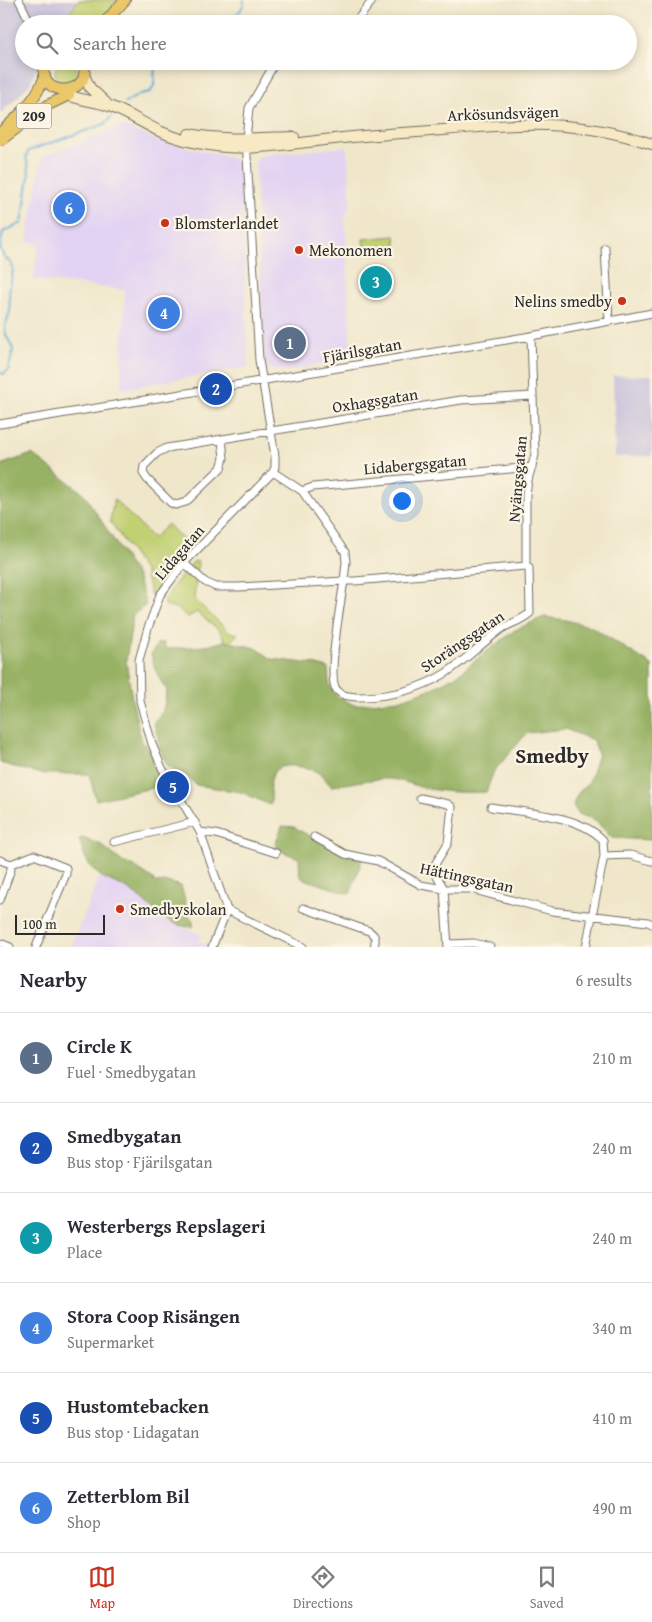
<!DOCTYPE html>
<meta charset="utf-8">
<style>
:root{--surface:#fff;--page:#f7f7f7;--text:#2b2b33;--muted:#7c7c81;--line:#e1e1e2;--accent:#c8321e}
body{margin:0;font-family:"Gentium Book Plus",serif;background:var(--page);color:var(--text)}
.scale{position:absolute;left:15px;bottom:12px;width:90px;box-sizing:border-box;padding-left:5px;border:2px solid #2b2b2b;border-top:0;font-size:14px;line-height:18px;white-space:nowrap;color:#2b2b2b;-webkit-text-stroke:4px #fcf5e5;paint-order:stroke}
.you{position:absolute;left:401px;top:500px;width:18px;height:18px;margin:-12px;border:4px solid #fff;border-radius:50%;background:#1a73e8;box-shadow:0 0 0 8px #1a73e833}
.badge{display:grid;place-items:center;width:32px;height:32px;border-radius:50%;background:var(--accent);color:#fff;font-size:16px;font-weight:700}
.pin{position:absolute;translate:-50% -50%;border:2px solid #fff;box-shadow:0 1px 5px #0006}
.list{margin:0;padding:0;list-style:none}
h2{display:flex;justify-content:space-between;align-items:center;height:65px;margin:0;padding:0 20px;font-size:21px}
h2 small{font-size:16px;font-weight:400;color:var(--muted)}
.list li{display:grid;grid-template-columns:32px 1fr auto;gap:15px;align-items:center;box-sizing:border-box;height:90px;padding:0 20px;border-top:1px solid var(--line)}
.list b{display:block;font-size:19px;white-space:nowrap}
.list p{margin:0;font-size:16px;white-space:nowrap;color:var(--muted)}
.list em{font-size:16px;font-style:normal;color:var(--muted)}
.icon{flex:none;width:28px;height:28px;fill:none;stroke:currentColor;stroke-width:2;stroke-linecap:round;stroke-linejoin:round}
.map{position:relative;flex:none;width:652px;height:947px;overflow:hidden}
.search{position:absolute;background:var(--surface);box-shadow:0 2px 8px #0003;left:15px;right:15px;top:15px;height:55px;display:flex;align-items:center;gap:12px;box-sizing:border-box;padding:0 18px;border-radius:28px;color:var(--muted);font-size:19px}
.sheet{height:605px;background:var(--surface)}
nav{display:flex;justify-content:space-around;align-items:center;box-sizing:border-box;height:70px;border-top:1px solid var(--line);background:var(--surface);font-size:14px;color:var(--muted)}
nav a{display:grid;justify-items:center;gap:2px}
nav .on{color:var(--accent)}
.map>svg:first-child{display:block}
.built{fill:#e3d3f3}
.industrial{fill:#c6c0da}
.green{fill:#c1d073;stroke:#767e4f}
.forest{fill:#98b265;stroke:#626e48}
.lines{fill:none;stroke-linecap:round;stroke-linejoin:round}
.stream{stroke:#5caad6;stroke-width:2}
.minor-casing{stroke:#706d63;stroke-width:9}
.secondary-casing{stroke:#706d63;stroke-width:12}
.primary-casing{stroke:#706d63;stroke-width:12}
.minor{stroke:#fff;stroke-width:7}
.secondary{stroke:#f7e9c3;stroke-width:10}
.primary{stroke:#eac769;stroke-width:10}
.poi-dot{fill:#c8321e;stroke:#fcf5e5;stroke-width:2}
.labels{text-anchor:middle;stroke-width:4.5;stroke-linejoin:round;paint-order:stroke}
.shield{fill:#fcf5e5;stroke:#6a6863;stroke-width:1}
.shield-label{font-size:15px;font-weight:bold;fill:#2b2b2b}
.street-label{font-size:16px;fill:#2b2b2b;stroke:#fcf5e5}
.poi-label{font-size:16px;fill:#2b2b2b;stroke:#fcf5e5;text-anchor:start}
.district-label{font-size:21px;font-weight:bold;fill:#2b2b2b;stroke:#fcf5e5}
</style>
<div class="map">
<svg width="652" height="947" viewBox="0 0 652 947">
<rect width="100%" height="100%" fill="#fcf5e5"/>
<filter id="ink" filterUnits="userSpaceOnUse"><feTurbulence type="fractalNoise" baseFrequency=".02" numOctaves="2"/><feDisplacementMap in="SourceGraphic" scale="10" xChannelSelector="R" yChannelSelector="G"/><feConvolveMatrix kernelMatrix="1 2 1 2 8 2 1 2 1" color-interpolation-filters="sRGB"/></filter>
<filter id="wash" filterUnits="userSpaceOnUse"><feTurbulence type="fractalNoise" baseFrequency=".0096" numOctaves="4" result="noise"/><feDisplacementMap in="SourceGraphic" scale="20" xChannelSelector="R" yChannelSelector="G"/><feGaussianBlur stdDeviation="1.12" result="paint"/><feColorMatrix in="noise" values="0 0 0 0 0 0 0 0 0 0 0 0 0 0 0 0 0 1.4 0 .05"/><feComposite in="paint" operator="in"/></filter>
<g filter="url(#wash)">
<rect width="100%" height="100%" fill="#f0e7cb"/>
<path class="built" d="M122,126l41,16 54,12 17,5 7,12 7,196 -127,22 4,-99 -92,-11 6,-35 -12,-3 15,-84z
M347,147l4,56 -6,13 6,142 -66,13 -17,-3 -3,-10 -4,-65 -6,-129 3,-7 11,-3z
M100,876l24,11 13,8 21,18 13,9 30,13 -3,6 9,4 -1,2h-135z"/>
<path class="industrial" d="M0,0h78l-18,24h-36v37h15l-9,23 -30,30z
M652,375v81l-37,1 -2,-81z"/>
<path class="green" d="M79,0h38l-19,24h-37z
M55 72a11 11 0 1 1 22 0a11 11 0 1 1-22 0Z
M395,236l2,16 -32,3 -2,-16z
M114,499l39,39 15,-14 20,21v3l-14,17 -21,32 -2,-1 -6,-24 -35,-51z
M194,561l4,1 -4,37 35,33 9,2 -8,8 -5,-1 -5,-10 -23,-19 -9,5 -12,-9 -10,-2 -2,-5 11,-17z"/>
<path class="forest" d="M32,454l52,40 53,82 9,29 -13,10 -7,46 6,38 9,41 9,10 7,20 9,15 -70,15 -7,-26h-48l-41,-11v-298z
M544,617l22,3 26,7 60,38v175l-40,-2 -17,-18 -17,-6 -5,-9 5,-12 11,-11 9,-28 -5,-14 -28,-11 -38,4 -33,38 -8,21c-21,1 -41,0 -62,-4 -11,-3 -23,-8 -34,-9 -20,-1 -39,5 -59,7 -4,-5 -9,-11 -14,-14 -11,-5 -38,-12 -44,2 -6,14 1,18 -3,31l-29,-13 -45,-7 -10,-10 -19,-10 -7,-17 -6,-26 9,-11 4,-21c-9,-11 -12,-22 -16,-35l6,-11 6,-2 3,7 40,-3 19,-5 31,7 16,11 41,5 15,4 1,15 6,12 19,10 45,-5 34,-12 26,-14 18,-15 38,-29z
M282,826l12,1 17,10 51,23 -12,34 -46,-15 -4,-3 -1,-18 -16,-6 -8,-7z
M82,838l18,6 25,20 8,1 19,13 3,5 12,-1 14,4 8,29 4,7v5c-8,0 -15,-2 -22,-5 -18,-9 -30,-26 -47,-35 -12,-6 -25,-9 -33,-20 -6,-7 -9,-19 -12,-28z"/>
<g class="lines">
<path class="stream" d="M220,24c11,-6 23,-10 24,-24
M125,103l15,-9 10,-2 4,-6 1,-25
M0,247l3,-15 19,-9 7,-47 -1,-11 -2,-7 2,-7 77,-27 6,-7
M0,248l4,9 7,6 2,6 -4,24 1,18 -5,16 1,8 7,13 -1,7 -4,15 -4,4 -4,-1"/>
</g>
</g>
<g filter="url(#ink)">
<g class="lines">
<defs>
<path id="minor" d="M19,0l12,24
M354,24l19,-24
M605,248l4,73
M0,424l531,-88 121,-23
M222,439l2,19 -3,10 -35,34 -10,3 -5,-2 -24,-24 -4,-6 1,-7 13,-13 10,-5 294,-48 72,-4
M273,472l29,19 43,61 1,10 -2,19h11l171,-15
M302,491l11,-4 219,-20
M184,563l21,19 11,5h22l106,-6c-3,20 -16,90 -9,106 5,10 14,9 23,10 31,0 62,-8 88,-24 20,-13 37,-31 57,-45 9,-5 19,-8 27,-15l-1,-45 -3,-2v-72l2,-14 7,-25 -4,-119
M420,798l28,6 4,3 -4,36 -14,23v5l10,18 4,58
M491,807c33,6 88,7 112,33l1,16 -18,91
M200,832l16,2 60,19
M314,837l31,17 33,7 43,24 23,4h27l81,22 96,11 4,2
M114,842l81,-20
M604,856l26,-1 22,6
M0,860l11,4 23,-9 32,13v6l-30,73
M0,900l11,-31v-5
M303,908l66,23c7,5 7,8 5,16
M227,910l76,37
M0,943l10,4
M448,944l26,-1 16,4
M212,947l15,-37 -27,-78 -38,-64 -10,-24 -12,-43 -1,-41 9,-32 12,-33 24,-32 89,-91 2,-5v-11l-16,-96 -13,-221 3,-31 27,-47"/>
<path id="secondary" d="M84,75l6,13 16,15
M62,91c13,10 32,9 47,15 17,6 34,17 50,25 16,7 34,12 51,14 41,7 83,-2 124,-6 36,-4 73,-6 109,-9 75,-7 136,-11 209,14
M189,134c34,7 70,4 105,3"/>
<path id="primary" d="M103,24l22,-24
M46,61c-15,39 52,37 36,0
M0,133c19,-17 36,-33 45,-57
M1,140l47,-35 21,-10"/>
</defs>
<use href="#minor" class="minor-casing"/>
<use href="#secondary" class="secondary-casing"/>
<use href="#primary" class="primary-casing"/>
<use href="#minor" class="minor"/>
<use href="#secondary" class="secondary"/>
<use href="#primary" class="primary"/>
</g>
</g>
<g class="poi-dot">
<circle cx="165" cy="223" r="5"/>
<circle cx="299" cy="250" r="5"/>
<circle cx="622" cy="301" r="5"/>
<circle cx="120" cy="909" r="5"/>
</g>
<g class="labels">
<rect class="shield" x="16.5" y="103.5" width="35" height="25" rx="4"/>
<g class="shield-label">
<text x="34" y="121">209</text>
</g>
<g class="street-label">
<text transform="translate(503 113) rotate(-2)" y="6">Arkösundsvägen</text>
<text transform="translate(362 350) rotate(-10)" y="6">Fjärilsgatan</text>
<text transform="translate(375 400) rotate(-9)" y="6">Oxhagsgatan</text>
<text transform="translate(415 464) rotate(-5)" y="6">Lidabergsgatan</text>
<text transform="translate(517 479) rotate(-85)" y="6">Nyängsgatan</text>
<text transform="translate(179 552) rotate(-49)" y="6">Lidagatan</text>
<text transform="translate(462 641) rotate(-34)" y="6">Storängsgatan</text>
<text transform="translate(467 877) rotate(12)" y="6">Hättingsgatan</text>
</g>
<g class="poi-label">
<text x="175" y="229">Blomsterlandet</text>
<text x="309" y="256">Mekonomen</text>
<text x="612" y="307" text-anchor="end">Nelins smedby</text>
<text x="130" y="915">Smedbyskolan</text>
</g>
<g class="district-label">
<text x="552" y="763">Smedby</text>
</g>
</g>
</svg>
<div class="scale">100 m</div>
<div class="you"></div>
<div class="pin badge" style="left:290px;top:343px;background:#5c6f8a">1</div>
<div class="pin badge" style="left:216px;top:389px;background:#1a4fb4">2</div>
<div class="pin badge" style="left:376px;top:282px;background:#0f9aa8">3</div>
<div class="pin badge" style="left:164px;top:313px;background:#3f7fe0">4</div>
<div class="pin badge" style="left:173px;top:787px;background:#1a4fb4">5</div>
<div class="pin badge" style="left:69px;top:208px;background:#3f7fe0">6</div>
<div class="search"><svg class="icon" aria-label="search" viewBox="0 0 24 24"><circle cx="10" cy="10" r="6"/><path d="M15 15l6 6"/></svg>Search here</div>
</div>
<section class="sheet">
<h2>Nearby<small>6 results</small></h2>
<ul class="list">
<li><span class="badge" style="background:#5c6f8a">1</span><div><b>Circle K</b><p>Fuel · Smedbygatan</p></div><em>210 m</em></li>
<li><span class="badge" style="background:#1a4fb4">2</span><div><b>Smedbygatan</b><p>Bus stop · Fjärilsgatan</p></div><em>240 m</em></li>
<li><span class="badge" style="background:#0f9aa8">3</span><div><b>Westerbergs Repslageri</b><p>Place</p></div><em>240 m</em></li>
<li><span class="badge" style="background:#3f7fe0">4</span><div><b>Stora Coop Risängen</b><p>Supermarket</p></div><em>340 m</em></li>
<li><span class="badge" style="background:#1a4fb4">5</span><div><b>Hustomtebacken</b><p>Bus stop · Lidagatan</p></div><em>410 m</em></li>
<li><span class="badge" style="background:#3f7fe0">6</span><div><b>Zetterblom Bil</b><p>Shop</p></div><em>490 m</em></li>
</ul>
</section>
<nav>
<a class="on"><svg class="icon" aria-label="map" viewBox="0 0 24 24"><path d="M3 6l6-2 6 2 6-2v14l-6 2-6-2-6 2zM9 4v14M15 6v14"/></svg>Map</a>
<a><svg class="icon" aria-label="directions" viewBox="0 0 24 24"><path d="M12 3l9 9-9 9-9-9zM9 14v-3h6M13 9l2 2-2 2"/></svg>Directions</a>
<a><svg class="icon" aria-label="saved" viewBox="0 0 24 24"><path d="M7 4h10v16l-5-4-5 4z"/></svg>Saved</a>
</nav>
